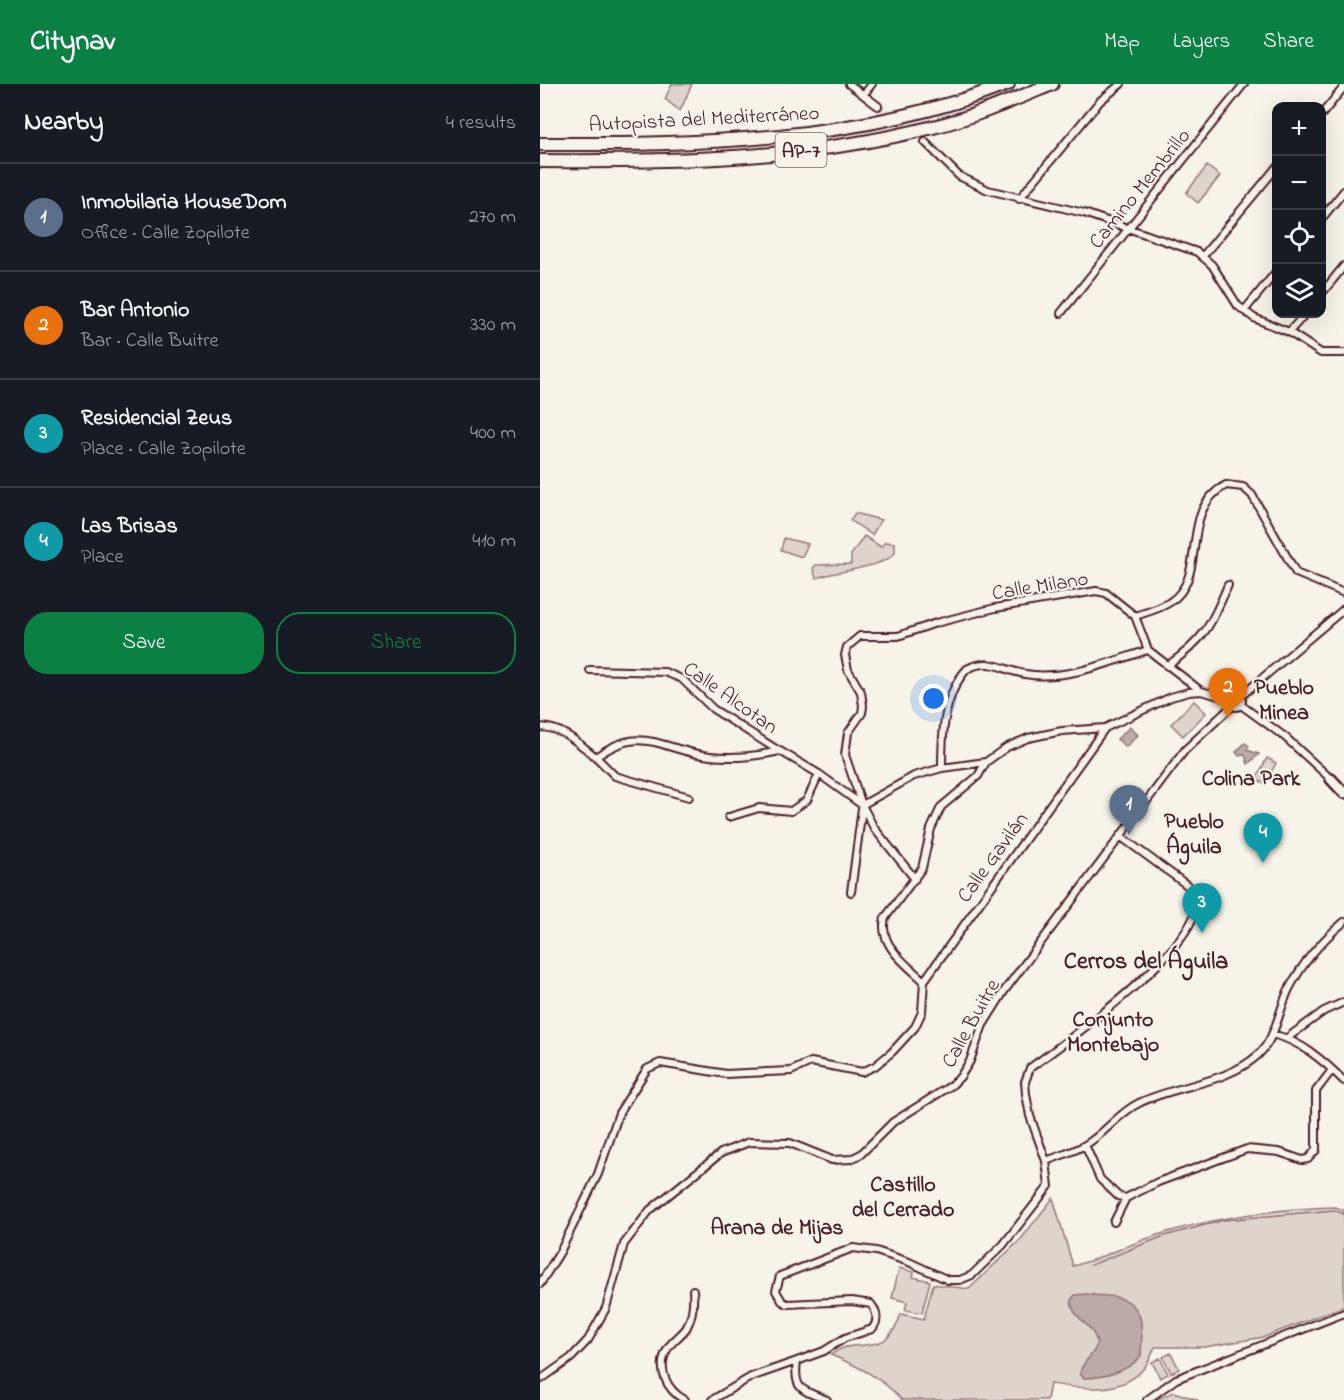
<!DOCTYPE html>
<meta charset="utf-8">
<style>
:root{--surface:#171b24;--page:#20242c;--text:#f1f3f6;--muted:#9ea1a6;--line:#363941;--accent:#0b8043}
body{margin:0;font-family:"Indie Flower",sans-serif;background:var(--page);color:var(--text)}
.controls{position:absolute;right:18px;top:18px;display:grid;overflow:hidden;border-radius:12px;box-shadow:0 6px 24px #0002}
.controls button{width:54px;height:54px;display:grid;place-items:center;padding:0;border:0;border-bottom:2px solid var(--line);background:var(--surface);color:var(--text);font:30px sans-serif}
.you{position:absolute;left:394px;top:615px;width:21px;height:21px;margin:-15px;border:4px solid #fff;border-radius:50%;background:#1a73e8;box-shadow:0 0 0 9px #1a73e833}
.badge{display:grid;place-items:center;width:39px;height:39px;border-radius:50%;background:var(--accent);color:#fff;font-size:20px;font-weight:700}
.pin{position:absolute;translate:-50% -50px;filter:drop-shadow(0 2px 3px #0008)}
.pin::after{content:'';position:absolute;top:32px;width:21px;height:18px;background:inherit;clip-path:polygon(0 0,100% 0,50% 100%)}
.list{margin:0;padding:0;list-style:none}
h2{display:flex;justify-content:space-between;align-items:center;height:78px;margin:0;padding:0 24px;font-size:26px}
h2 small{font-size:20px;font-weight:400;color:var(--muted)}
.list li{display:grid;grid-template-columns:39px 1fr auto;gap:18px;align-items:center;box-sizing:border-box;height:108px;padding:0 24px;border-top:2px solid var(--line)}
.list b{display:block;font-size:22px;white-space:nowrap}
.list p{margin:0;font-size:20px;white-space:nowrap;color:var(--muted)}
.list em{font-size:20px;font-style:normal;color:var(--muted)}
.actions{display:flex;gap:12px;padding:18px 24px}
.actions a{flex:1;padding:14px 0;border:2px solid var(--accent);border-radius:24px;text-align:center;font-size:21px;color:var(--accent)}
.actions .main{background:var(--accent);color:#fff}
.icon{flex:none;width:33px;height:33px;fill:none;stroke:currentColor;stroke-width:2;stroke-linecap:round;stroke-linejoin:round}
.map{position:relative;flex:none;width:804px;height:1316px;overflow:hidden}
header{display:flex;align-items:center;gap:36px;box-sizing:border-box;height:84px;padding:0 30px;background:var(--accent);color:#fff}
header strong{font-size:28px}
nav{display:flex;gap:33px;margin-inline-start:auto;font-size:21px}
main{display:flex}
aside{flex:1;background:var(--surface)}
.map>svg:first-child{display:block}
.green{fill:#ded4cc;stroke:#947a7c;stroke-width:1.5}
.water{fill:#bcaaa7;stroke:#8e7275;stroke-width:1.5}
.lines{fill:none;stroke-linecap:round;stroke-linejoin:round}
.stream{stroke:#8e7275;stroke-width:1.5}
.street-tunnel{stroke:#d4c9c2;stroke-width:6;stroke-dasharray:6 3;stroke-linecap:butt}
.street-casing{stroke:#4a1f2b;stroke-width:10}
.secondary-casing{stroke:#4a1f2b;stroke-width:14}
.highway-casing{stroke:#4a1f2b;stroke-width:16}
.street{stroke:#f7f3e8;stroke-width:6}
.secondary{stroke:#f7f3e8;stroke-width:9}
.highway{stroke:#f7f3e8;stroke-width:12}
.labels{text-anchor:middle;stroke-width:4.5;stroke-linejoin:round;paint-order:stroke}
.shield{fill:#f7f3e8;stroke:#7e5f64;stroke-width:1.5}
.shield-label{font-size:20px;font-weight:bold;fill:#4a1f2b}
.street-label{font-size:21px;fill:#4a1f2b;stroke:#f7f3e8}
.neighbourhood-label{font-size:22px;font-weight:bold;fill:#4a1f2b;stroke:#f7f3e8}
.quarter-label{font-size:24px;font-weight:bold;fill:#4a1f2b;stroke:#f7f3e8}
</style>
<header>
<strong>Citynav</strong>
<nav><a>Map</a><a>Layers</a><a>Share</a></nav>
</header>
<main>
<aside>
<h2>Nearby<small>4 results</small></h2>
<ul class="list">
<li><span class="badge" style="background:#5c6f8a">1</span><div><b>Inmobilaria HouseDom</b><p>Office · Calle Zopilote</p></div><em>270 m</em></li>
<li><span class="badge" style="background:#e8710a">2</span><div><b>Bar Antonio</b><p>Bar · Calle Buitre</p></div><em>330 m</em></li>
<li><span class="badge" style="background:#0f9aa8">3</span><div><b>Residencial Zeus</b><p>Place · Calle Zopilote</p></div><em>400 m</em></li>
<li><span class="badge" style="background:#0f9aa8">4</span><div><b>Las Brisas</b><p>Place</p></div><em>410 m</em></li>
</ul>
<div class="actions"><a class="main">Save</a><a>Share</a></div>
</aside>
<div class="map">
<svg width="804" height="1316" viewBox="0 0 804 1316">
<rect width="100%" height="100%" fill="#f7f3e8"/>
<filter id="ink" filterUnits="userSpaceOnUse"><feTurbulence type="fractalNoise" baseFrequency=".0167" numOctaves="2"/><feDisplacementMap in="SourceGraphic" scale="12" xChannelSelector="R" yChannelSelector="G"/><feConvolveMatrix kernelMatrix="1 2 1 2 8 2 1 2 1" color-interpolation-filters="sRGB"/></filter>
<g filter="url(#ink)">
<path class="green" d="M132,0h20l-12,27 -15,-12z
M667,82l13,10 -22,27 -12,-10z
M315,429l26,7 -9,15 -22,-15z
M324,452l17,11 4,-5 10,1v10c-12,15 -59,18 -79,25l-3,-10 3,-3 35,-1v-9z
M244,454l24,6 -6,13 -21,-7z
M654,617l12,12 -23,23 -12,-12z
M727,674l9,5 -11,21 -9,-5z
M513,1114l20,68c31,-8 60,-24 91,-33 57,-17 112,-24 171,-26l9,3v96l-80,31 -59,10h-50c-3,7 -6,15 -11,21 -23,28 -64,20 -94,16l-3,16h-145c-20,-22 -44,-34 -71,-45 26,-22 54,8 70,-41l23,5 9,-35 36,5 52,-50z
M359,1184l15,4 -1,5 17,4 -8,32 -17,-3 2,-8 -15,-4z
M631,1269l8,16 -8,4 -8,-16z
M620,1274l8,16 -8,4 -8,-16z
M634,1308l24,8h-44z"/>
<path class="water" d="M590,643l8,8 -12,12 -9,-8z
M705,659l4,3 -2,4 12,4 -11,10 -3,-9 -6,1 -3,-4z
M547,1210c9,2 19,1 29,3 31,7 26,34 25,59 -13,16 -38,22 -58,22l-3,-5c2,-12 14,-17 17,-29 -3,-21 -26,-25 -26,-44l4,-5z"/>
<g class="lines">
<path class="stream" d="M551,1181l73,-29 60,-16 110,-10 10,4"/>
<path class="street-tunnel" d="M338,22l47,36"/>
<defs>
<path id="street" d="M309,0l29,22
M324,10l8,-10
M782,30l22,-27
M385,58l34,34 29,14 96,23 113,39 15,13 26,41 16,12 35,14 32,21h23
M479,115l81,-98 21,-17
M782,134l22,-27
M663,172l73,-88
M782,209l22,-27
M704,227l32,-39
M521,229l183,-229
M749,248l16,-18
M595,532l13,34 53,41
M627,582c37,-26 44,-40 61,-81
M50,586l75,2 17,7 31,30 66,42
M690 617a6 6 0 1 1 12 0a6 6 0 1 1-12 0Z
M700,613l104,-88
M701,621l44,32 46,42
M0,643c24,1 38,16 56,30 46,-34 64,-7 114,-1 24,3 47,0 70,-5l39,23 43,31 52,-29 28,-8 44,-6 21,-15 21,-9 34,-7 43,-3 66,-31 18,-5 12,-1 29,8
M56,673l19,19 74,21
M402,684c0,-33 1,-73 25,-99 23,-12 35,1 58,5 40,7 85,-12 123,-24
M189,733l30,-9 32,3 16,-11 12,-26
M375,795l-41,-51 -12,-23 -17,-50 3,-22 14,-20 1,-7 -2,-14 -13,-22 -3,-15 2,-8 13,-11h38l38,-13 59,-15 101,-17 10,2 29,23c12,-4 25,-7 35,-14 40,-26 7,-91 56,-117l17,2 9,8 44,78 48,20
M311,808l11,-84
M384,897c-18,-17 -46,-36 -39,-63l37,-50 9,-39 10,-22 37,-31 8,-14
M732,950c29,7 52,27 72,47
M747,954l37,-27 20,-9
M545,1061l15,34 18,17 8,2 32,-16 89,-33 32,3 23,8 6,-1 8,-9v-59l16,-21
M506,1077c13,-5 27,-9 39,-16 20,-11 33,-32 54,-42 37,-18 87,-19 119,-48 18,-17 21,-45 31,-66 14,-27 32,-48 55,-67
M574,1138l12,-24
M0,1200l20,-32 38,-78 21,-61 28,-44 13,-6 66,11 20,-1 45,-2 20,-9 51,10 13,-6 17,-14 23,-25 7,-15 2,-31 181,-253
M0,1296l31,-22 17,-18 18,-32 18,-64 26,-34 71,-57 28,-11 41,1 42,17 19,-1 10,-5 32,-32 59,-37 8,-8 10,-16 13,-36 22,-35 180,-240 47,-44
M145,1316c-19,-10 -29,-32 -17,-52 5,-8 14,-13 19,-21 6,-12 7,-24 6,-37
M172,1316l39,-23 46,-16
M287,1316c-24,-10 -34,-9 -30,-39l27,-10 21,-13 27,-9c7,-8 5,-17 -1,-25l-19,-3 -65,3 -5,-3 -6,-10 4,-15 73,-28 23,3 33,11 39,18h12l12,-5 31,-30 46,-59 -3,-25 -16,-45 -4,-22 -1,-12 5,-14c34,-25 187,-131 165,-177l-75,-55
M607,1316l29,-21 168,-66"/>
<path id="secondary" d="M791,695l13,14"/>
<path id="highway" d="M0,60c157,1 320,-2 468,-60
M0,77c130,1 266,-1 393,-34 41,-10 80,-27 119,-43"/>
</defs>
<use href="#street" class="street-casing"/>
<use href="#secondary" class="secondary-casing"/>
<use href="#highway" class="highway-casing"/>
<use href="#street" class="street"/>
<use href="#secondary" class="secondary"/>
<use href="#highway" class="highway"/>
</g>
</g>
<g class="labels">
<rect class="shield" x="235.5" y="49" width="51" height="34" rx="4.5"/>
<g class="shield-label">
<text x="261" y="73">AP-7</text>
</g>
<g class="street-label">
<text transform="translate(164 34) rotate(-3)" y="7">Autopista del Mediterráneo</text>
<text transform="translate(599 104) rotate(-51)" y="7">Camino Membrillo</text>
<text transform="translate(500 501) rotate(-9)" y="7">Calle Milano</text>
<text transform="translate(191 613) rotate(35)" y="7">Calle Alcotan</text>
<text transform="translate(452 773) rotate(-54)" y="7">Calle Gavilán</text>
<text transform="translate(430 939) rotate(-61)" y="7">Calle Buitre</text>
</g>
<g class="neighbourhood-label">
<text x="744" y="610">Pueblo<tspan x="744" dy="25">Minea</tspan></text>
<text x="711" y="701">Colina Park</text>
<text x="654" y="744">Pueblo<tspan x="654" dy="25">Águila</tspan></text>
<text x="573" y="942">Conjunto<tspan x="573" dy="25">Montebajo</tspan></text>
<text x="363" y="1107">Castillo<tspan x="363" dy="25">del Cerrado</tspan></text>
<text x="237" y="1150">Arana de Mijas</text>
</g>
<g class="quarter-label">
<text x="606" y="884">Cerros del Águila</text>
</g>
</g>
</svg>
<div class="controls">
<button>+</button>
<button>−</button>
<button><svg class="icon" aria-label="locate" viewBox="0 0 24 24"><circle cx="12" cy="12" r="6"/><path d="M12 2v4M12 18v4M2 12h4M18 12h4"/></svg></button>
<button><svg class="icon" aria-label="layers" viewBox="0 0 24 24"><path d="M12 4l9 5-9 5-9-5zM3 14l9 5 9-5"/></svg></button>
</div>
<div class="you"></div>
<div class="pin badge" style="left:589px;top:751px;background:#5c6f8a">1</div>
<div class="pin badge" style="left:688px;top:634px;background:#e8710a">2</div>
<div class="pin badge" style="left:662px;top:849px;background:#0f9aa8">3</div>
<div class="pin badge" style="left:723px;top:779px;background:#0f9aa8">4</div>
</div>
</main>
